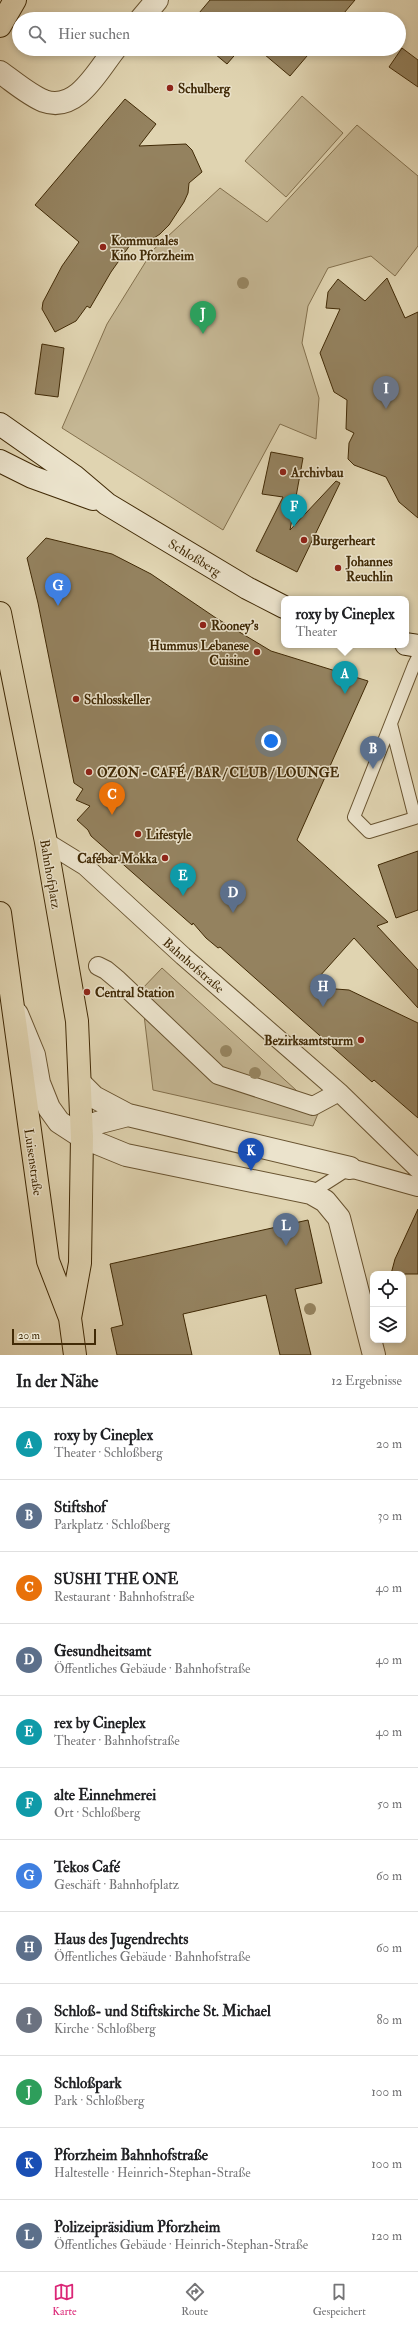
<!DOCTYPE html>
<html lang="de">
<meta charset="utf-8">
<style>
:root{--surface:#fff;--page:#f2f2f2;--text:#202124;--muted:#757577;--line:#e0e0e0;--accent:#db2777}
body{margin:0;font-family:"IM FELL Double Pica",serif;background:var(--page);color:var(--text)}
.controls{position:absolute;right:12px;bottom:12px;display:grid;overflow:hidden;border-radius:8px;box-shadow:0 2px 6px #0003}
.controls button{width:36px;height:36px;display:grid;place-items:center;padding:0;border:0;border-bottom:1px solid var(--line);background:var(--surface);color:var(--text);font:20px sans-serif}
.scale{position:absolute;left:12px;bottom:10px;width:84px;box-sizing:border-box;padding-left:4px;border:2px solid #412a06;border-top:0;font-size:11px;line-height:14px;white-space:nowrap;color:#412a06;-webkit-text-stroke:3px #ebe3cc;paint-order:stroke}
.you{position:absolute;left:271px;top:741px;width:14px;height:14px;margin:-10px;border:3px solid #fff;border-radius:50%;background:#1a73e8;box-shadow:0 0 0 6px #1a73e833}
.badge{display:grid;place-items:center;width:26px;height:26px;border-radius:50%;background:var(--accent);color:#fff;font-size:13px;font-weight:700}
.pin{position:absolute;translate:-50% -33px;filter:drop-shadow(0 1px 2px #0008)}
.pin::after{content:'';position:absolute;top:21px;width:14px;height:12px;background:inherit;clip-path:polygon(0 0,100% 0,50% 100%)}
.popup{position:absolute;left:281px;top:596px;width:128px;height:52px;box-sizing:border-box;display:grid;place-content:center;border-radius:8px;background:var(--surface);filter:drop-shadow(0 1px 3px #0005);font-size:13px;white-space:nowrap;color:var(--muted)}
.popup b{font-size:15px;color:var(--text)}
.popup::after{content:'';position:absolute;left:50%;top:100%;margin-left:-8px;border:8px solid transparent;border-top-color:var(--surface)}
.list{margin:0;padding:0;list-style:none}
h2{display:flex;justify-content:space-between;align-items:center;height:52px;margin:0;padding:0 16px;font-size:17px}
h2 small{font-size:13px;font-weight:400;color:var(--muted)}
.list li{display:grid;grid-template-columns:26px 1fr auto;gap:12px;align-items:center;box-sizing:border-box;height:72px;padding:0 16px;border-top:1px solid var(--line)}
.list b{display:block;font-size:15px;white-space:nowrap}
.list p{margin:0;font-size:13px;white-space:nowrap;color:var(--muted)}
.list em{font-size:13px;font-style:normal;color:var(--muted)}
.icon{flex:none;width:22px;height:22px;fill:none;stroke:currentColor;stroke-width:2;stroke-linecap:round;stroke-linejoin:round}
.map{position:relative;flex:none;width:418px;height:1355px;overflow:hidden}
.search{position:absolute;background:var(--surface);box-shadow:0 2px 6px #0003;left:12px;right:12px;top:12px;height:44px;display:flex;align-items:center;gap:10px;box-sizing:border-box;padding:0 14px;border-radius:22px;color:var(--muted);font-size:15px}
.sheet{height:916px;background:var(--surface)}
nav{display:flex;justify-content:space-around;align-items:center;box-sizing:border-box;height:56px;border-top:1px solid var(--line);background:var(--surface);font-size:11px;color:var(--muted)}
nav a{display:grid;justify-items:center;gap:2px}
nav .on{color:var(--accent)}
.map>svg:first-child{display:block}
.green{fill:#c5b794;stroke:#83704d}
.building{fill:#94825f;stroke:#412a06}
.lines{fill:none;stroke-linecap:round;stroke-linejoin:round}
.service-casing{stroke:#695431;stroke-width:14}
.pedestrian-casing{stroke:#695431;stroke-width:20}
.minor-casing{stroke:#695431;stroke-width:24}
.secondary-casing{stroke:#412a06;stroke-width:24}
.primary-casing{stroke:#412a06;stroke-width:24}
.service{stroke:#ebe3cc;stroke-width:12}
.pedestrian{stroke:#ebe3cc;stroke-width:18}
.minor{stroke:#ebe3cc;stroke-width:22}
.secondary{stroke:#ebe3cc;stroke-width:22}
.primary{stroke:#e0d4b1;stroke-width:22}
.tree{fill:#978662}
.poi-dot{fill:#8f2418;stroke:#ebe3cc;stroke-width:1.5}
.labels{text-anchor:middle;stroke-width:3;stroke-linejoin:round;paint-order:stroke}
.poi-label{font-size:13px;font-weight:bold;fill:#412a06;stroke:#ebe3cc;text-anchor:start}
.street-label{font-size:13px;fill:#412a06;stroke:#ebe3cc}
</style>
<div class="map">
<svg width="418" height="1355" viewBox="0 0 418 1355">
<rect width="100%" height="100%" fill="#e0d4b1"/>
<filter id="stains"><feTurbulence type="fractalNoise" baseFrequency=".005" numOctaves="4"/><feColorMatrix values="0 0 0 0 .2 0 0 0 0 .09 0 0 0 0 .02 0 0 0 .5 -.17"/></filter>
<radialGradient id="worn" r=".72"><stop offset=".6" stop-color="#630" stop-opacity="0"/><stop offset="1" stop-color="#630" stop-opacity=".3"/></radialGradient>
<path class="green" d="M302,96l41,37 -57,64 -41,-36z
M357,125l61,51v70l-23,30 -24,-20 -43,12 -20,38 -6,37 17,55 -3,41 -36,-15 -57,106 -161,-102 45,-104 46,-74 67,-62 47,34z
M162,968l157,143 -6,15 -160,-36 -12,-100z"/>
<path class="building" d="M210,0h145l-16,19h-145z
M402,48l16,12v27l-29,-20z
M209,49h31l-13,15z
M258,49h55l-23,27z
M125,99l31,25 -17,22 47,-2 6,6 10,22 -13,11 -1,10 -4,9 -15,23 -9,9 -12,8 -13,-4 -24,34 -21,36 -3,-2 -11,15 -21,11 -13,-23 1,-7 19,-36 17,-24 -44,-37z
M387,278l18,40 13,-6v206l-19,-16 -13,-25 -32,-12 -6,-6 1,-16 5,-10 -8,-4 1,-29 -13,-8 -14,-39 20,-44 -14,-1 2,-16 10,-13 27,22z
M42,344l22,4 -6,49 -23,-3z
M271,452l32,6 -13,72 46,-49 4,2 -43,89 -41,-21 27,-54 -21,-3z
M46,538l66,16 39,20 65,44 55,33 97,30 -71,159 91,82 -11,4 41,44v38l-64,-70 -44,49 39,3 69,33v95l-44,-38 -2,2 -152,-135 -2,1 -12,-10 -13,-15 -1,2 -101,-89 -3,-6 -11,-10 13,-14 -14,-6 7,-11 -9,-6 -36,-180 -11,-45z
M418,851v59l-22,8 -18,-53z
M418,1209v65h-27l4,-15z
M308,1220l14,63 -27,6 16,66h-31l-14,-60 -83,19 9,41h-75l-6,-27 12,-3 -13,-61z"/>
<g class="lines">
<defs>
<path id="service" d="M391,724l24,94 -46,14 -15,-15 60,-152 4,-8
M311,1193l39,-25"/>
<path id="pedestrian" d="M46,842l39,24 98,90 156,136 79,77
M98,966l8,4 12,10 100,95 95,31 26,-14
M350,1168l68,19"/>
<path id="minor" d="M141,19l16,-19
M0,72c13,9 29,23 44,29 33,12 54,-31 71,-52
M17,1014l17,41 5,28 10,25 10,14 23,15 44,18 185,38 14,8 14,17 35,137
M80,1083l14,14 34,18 222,53
M82,1137l15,-14 31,-8"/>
<path id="secondary" d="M0,424l74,52 33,28 140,84 37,19
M0,461l32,16 61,22
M406,644l12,2"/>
<path id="primary" d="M0,26l15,-26
M0,613l46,229 31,179 5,116 -2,126 -10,55
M0,913l48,348 22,57 5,37"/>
</defs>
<use href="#service" class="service-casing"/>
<use href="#pedestrian" class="pedestrian-casing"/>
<use href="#minor" class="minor-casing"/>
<use href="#secondary" class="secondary-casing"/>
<use href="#primary" class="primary-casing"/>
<use href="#service" class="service"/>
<use href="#pedestrian" class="pedestrian"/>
<use href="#minor" class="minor"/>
<use href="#secondary" class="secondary"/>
<use href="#primary" class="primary"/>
</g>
<g class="tree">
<circle cx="243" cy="283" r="6"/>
<circle cx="226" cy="1051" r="6"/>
<circle cx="255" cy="1073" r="6"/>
<circle cx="310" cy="1309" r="6"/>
</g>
<g class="poi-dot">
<circle cx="170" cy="88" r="4"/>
<circle cx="103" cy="247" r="4"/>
<circle cx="283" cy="472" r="4"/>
<circle cx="304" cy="540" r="4"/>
<circle cx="338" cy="568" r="4"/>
<circle cx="203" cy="625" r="4"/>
<circle cx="257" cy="652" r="4"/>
<circle cx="76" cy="699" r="4"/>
<circle cx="89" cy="772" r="4"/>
<circle cx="138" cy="834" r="4"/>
<circle cx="165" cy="858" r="4"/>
<circle cx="87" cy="992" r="4"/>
<circle cx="361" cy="1040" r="4"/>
</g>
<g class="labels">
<g class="poi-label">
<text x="178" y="93">Schulberg</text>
<text x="111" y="245">Kommunales<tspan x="111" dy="15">Kino Pforzheim</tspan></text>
<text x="291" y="477">Archivbau</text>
<text x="312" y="545">Burgerheart</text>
<text x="346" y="566">Johannes<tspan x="346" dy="15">Reuchlin</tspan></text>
<text x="211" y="630">Rooney's</text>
<text x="249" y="650" text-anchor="end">Hummus Lebanese<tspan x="249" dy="15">Cuisine</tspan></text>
<text x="84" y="704">Schlosskeller</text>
<text x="97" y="777">OZON - CAFÉ / BAR / CLUB / LOUNGE</text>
<text x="146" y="839">Lifestyle</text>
<text x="157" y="863" text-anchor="end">Cafébar Mokka</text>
<text x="95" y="997">Central Station</text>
<text x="353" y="1045" text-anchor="end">Bezirksamtsturm</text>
</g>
<g class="street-label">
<text transform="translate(195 557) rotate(31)" y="5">Schloßberg</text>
<text transform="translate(51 874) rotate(80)" y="5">Bahnhofplatz</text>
<text transform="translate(194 965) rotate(41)" y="5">Bahnhofstraße</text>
<text transform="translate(34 1162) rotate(82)" y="5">Luisenstraße</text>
</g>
</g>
<rect width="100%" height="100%" filter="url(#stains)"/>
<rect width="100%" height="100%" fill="url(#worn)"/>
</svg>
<div class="controls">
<button><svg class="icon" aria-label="locate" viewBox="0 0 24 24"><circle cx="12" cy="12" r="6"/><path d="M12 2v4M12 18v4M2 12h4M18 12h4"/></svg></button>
<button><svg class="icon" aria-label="layers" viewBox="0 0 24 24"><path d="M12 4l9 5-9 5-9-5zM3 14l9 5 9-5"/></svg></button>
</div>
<div class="scale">20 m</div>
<div class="you"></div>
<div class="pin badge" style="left:345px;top:694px;background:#0f9aa8">A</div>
<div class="popup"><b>roxy by Cineplex</b>Theater</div>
<div class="pin badge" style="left:373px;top:769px;background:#5c6f8a">B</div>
<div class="pin badge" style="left:112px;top:815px;background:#e8710a">C</div>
<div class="pin badge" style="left:233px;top:913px;background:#5c6f8a">D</div>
<div class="pin badge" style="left:183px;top:896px;background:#0f9aa8">E</div>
<div class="pin badge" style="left:294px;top:527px;background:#0f9aa8">F</div>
<div class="pin badge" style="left:58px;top:606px;background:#3f7fe0">G</div>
<div class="pin badge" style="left:323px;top:1007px;background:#5c6f8a">H</div>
<div class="pin badge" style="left:386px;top:409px;background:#6b7280">I</div>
<div class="pin badge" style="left:203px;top:334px;background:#2e9e5b">J</div>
<div class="pin badge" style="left:251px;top:1171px;background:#1a4fb4">K</div>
<div class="pin badge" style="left:286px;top:1246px;background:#5c6f8a">L</div>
<div class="search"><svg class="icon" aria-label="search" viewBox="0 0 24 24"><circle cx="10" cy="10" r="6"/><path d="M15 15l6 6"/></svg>Hier suchen</div>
</div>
<section class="sheet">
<h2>In der Nähe<small>12 Ergebnisse</small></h2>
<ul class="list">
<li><span class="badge" style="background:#0f9aa8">A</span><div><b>roxy by Cineplex</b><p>Theater · Schloßberg</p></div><em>20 m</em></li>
<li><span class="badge" style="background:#5c6f8a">B</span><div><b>Stiftshof</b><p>Parkplatz · Schloßberg</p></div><em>30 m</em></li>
<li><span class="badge" style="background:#e8710a">C</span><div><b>SUSHI THE ONE</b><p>Restaurant · Bahnhofstraße</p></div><em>40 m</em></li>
<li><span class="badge" style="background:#5c6f8a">D</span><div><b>Gesundheitsamt</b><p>Öffentliches Gebäude · Bahnhofstraße</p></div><em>40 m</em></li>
<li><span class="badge" style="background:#0f9aa8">E</span><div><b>rex by Cineplex</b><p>Theater · Bahnhofstraße</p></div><em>40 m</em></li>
<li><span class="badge" style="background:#0f9aa8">F</span><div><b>alte Einnehmerei</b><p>Ort · Schloßberg</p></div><em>50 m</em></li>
<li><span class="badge" style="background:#3f7fe0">G</span><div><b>Tekos Café</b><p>Geschäft · Bahnhofplatz</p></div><em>60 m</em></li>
<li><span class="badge" style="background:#5c6f8a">H</span><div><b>Haus des Jugendrechts</b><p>Öffentliches Gebäude · Bahnhofstraße</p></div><em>60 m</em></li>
<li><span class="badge" style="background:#6b7280">I</span><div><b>Schloß- und Stiftskirche St. Michael</b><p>Kirche · Schloßberg</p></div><em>80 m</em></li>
<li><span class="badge" style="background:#2e9e5b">J</span><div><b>Schloßpark</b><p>Park · Schloßberg</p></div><em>100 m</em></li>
<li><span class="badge" style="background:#1a4fb4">K</span><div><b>Pforzheim Bahnhofstraße</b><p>Haltestelle · Heinrich-Stephan-Straße</p></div><em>100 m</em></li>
<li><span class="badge" style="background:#5c6f8a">L</span><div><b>Polizeipräsidium Pforzheim</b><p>Öffentliches Gebäude · Heinrich-Stephan-Straße</p></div><em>120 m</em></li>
</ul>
</section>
<nav>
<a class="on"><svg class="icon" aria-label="map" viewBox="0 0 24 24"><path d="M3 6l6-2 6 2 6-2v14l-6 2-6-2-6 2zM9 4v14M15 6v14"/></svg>Karte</a>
<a><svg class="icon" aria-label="directions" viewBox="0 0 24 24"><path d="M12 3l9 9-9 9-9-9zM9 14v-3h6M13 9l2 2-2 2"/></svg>Route</a>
<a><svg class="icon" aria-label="saved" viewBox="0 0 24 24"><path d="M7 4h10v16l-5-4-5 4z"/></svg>Gespeichert</a>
</nav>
